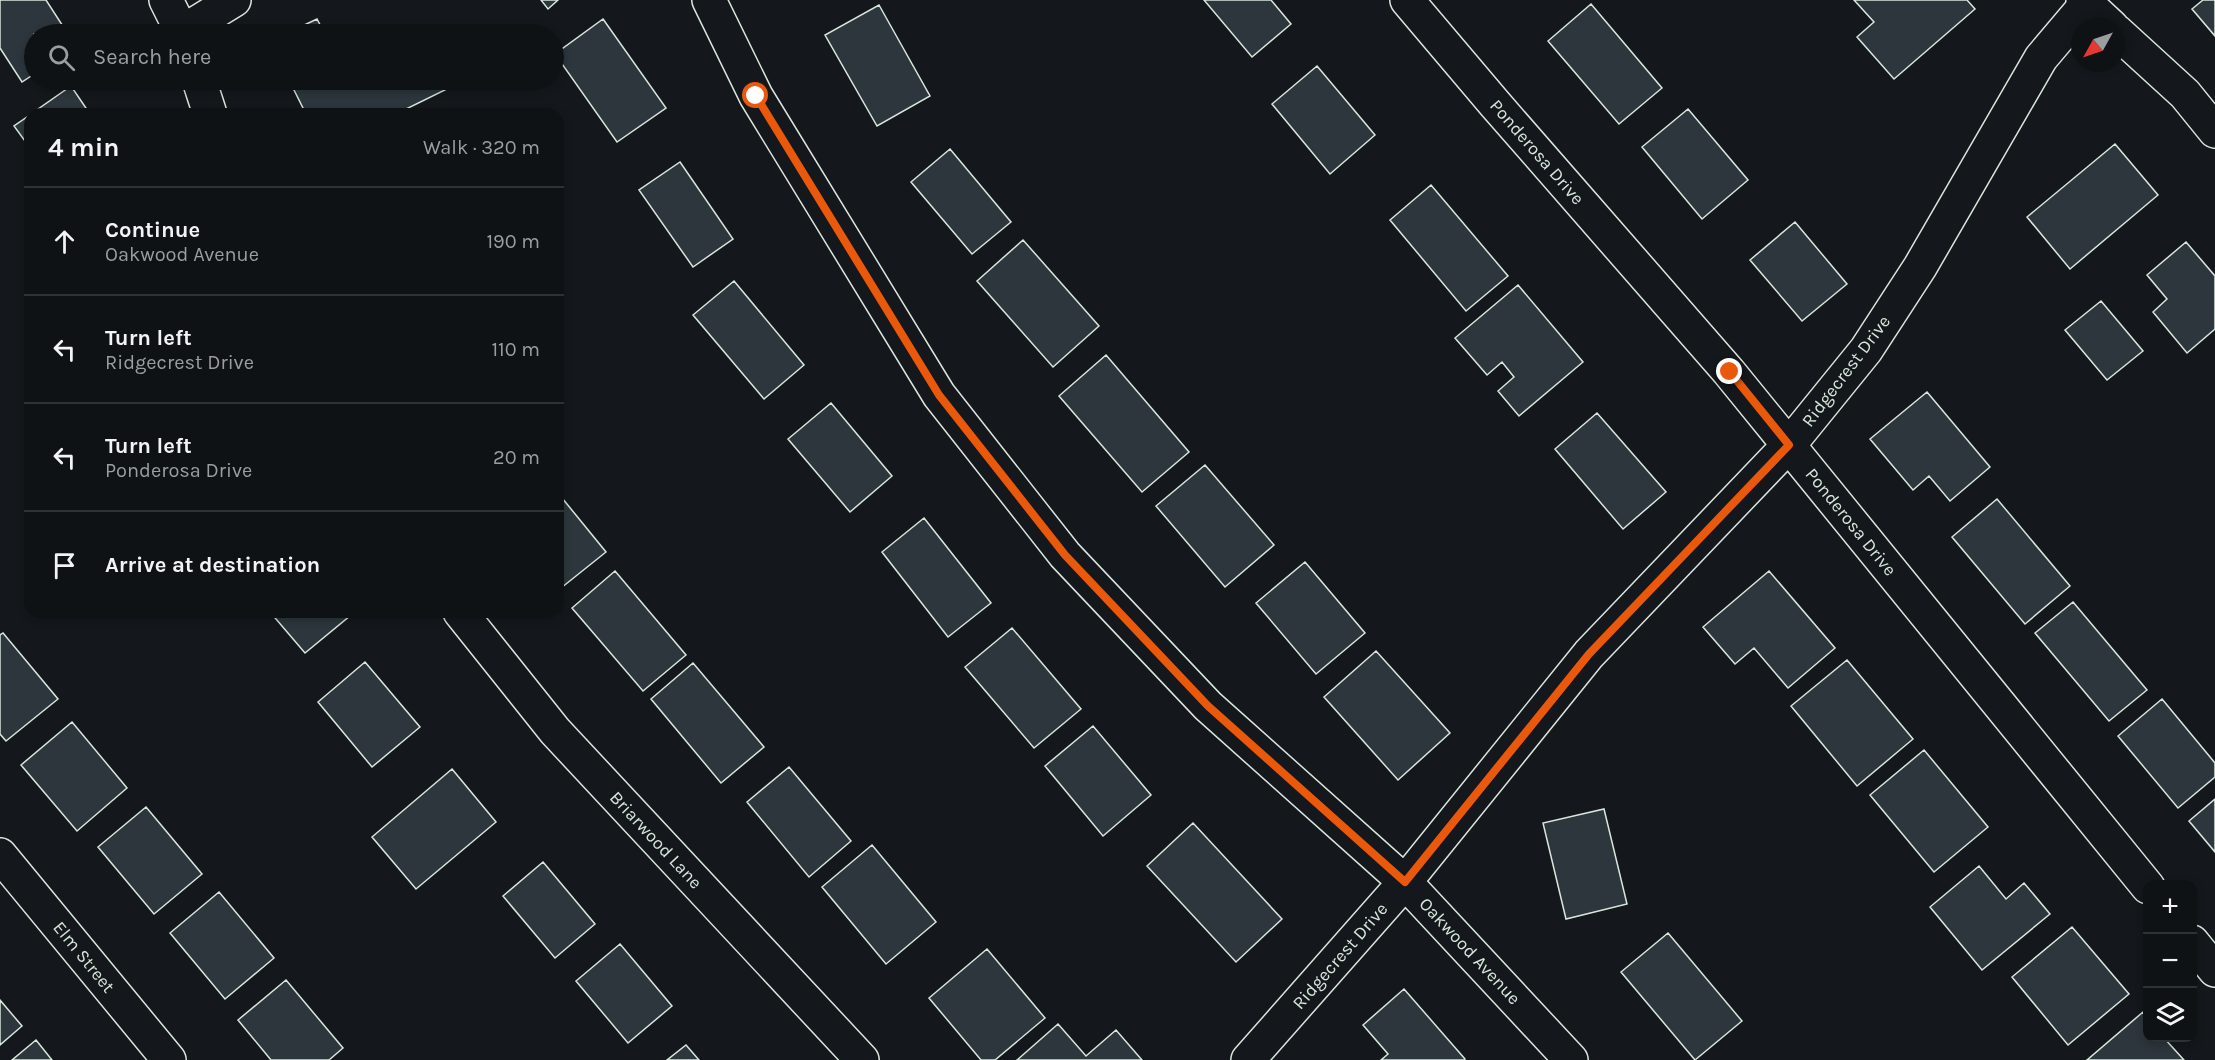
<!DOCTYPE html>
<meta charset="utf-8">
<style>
:root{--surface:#0f1215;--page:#1d2022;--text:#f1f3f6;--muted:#9b9ea0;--line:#2f3234}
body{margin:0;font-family:Karla,sans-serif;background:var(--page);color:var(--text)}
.controls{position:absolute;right:18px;bottom:18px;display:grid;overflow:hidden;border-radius:12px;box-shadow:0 3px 9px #0003}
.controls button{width:54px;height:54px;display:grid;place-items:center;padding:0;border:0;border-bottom:2px solid var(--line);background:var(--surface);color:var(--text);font:30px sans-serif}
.compass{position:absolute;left:2071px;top:18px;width:54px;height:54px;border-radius:50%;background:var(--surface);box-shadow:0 3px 9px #0003;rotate:230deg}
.stop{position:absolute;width:18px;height:18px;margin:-14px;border:4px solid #ea580c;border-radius:50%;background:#fff}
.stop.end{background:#ea580c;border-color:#fff;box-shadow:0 2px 6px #0008}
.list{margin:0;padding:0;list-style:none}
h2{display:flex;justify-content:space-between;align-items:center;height:78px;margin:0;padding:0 24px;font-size:26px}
h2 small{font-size:20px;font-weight:400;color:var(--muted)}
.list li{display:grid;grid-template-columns:39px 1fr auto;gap:18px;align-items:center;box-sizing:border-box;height:108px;padding:0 24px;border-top:2px solid var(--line)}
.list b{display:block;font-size:22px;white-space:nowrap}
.list p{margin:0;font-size:20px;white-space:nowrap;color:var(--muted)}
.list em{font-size:20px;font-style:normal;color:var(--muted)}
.icon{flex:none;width:33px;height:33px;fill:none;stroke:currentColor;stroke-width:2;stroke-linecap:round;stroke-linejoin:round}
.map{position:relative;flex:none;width:2215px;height:1060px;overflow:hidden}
.search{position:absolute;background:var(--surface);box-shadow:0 3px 9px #0003;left:24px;top:24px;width:540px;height:66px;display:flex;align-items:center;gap:15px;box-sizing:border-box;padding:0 21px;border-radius:33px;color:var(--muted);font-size:22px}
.panel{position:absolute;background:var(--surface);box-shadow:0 3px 9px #0003;left:24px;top:108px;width:540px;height:510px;border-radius:18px}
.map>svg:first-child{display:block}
.building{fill:#2c363c;stroke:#d8e6dc;stroke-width:1.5}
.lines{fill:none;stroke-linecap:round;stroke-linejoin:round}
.minor-casing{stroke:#d8e6dc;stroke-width:36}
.tertiary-casing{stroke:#d8e6dc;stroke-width:36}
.minor{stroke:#14181c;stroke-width:33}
.tertiary{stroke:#14181c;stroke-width:33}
.route{stroke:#ea580c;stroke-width:8}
.labels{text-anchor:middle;stroke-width:4.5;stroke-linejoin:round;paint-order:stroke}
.street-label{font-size:18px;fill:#d8e6dc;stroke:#14181c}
</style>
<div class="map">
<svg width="2215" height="1060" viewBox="0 0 2215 1060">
<rect width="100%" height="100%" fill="#14181c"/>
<path class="building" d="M0,0h46l22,34h-34v40l-12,8 -22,-34z
M541,0h17l-10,9z
M1204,0h67l20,24 -39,33z
M1854,0h113l8,9 -81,70 -37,-42 17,-15z
M2203,0h12v36l-23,-27z
M1591,4l71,84 -43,36 -71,-83z
M879,5l51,91 -53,30 -52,-91z
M317,19l8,15h-40z
M603,19l63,89 -49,34 -62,-88z
M1317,66l58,69 -45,39 -58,-70z
M289,80h57l4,7 17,-7h73l5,10 -49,24h-90z
M71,86l19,28h-59z
M1688,109l60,71 -46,39 -60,-72z
M30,115v33l-16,-22z
M2115,144l43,51 -88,74 -43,-52z
M950,149l61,73 -39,32 -61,-72z
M680,162l53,77 -40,28 -54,-77z
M1431,185l77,91 -42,35 -76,-91z
M1795,222l52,62 -45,37 -52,-61z
M1023,240l76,86 -46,41 -76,-86z
M2186,242l29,34v53l-28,24 -34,-41 14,-13 -20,-24z
M734,281l70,84 -40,34 -71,-84z
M1518,285l65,77 -64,54 -21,-25 16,-14 -12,-15 -15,13 -32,-37z
M2101,301l42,50 -36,29 -42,-50z
M1106,355l83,97 -47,40 -83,-96z
M1927,392l63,75 -40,34 -21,-25 -16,14 -43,-51z
M831,403l61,73 -42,36 -62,-73z
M1597,413l69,79 -43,37 -68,-80z
M1205,465l69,80 -49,42 -69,-81z
M558,493l48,59 -45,36 -3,-4z
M1997,499l73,87 -45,38 -73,-87z
M924,518l67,85 -43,34 -66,-85z
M1305,562l60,71 -49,41 -60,-71z
M615,571l71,84 -43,36 -71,-83z
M1769,571l66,77 -47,40 -34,-40 -19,16 -32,-37z
M2073,602l74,88 -38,31 -74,-88z
M270,612h79l2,3 -46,38z
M1012,628l69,81 -47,39 -69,-81z
M3,633l55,66 -52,42 -6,-7v-99z
M1376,651l74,82 -52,47 -74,-83z
M1847,660l66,79 -56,47 -66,-80z
M365,662l55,65 -48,40 -54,-65z
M693,663l71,84 -43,36 -70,-84z
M2162,699l53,64v14l-37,31 -60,-72z
M72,722l55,66 -50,43 -56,-66z
M1093,726l58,69 -48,41 -58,-70z
M1924,750l64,77 -54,45 -64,-77z
M789,767l62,74 -42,36 -62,-75z
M452,769l44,53 -80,67 -44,-52z
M2215,799v53l-26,-31z
M146,807l56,67 -48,40 -56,-67z
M1604,809l23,95 -61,15 -23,-96z
M1193,823l89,96 -46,43 -89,-96z
M872,845l64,77 -50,42 -64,-77z
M543,862l52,62 -40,34 -52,-62z
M1979,866l27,33 18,-16 26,31 -68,56 -52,-63z
M219,892l55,66 -49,41 -55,-66z
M2072,927l57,67 -61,51 -56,-68z
M1668,933l74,88 -47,39 -74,-88z
M620,944l52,62 -44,37 -52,-62z
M987,949l58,69 -50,42h-14l-52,-62z
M286,980l57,68 -14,12h-58l-33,-40z
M1404,989l61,70 -1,1h-83l7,-6 -25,-29z
M0,1000l22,26 -22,19z
M2143,1012l5,6v20h16l20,22h-97z
M1058,1024l28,32 30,-26 26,30h-125z
M36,1040l16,20h-40z
M686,1045l13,15h-32z"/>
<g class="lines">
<defs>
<path id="minor" d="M166,0l17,34
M709,0l47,96 183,299 126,160 143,151 197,176 166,178
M1407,0l88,104 234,268 419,515
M182,32l52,-32
M199,80l11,34
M460,612l95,119 307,329
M0,855l169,205
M2192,942l23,28
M1248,1060l157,-178 184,-228 200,-209 77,-95 54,-83 121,-209 49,-58"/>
<path id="tertiary" d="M2083,0l29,27
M2116,31l69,63 30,37"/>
</defs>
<use href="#minor" class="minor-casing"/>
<use href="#tertiary" class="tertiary-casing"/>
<use href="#minor" class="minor"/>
<use href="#tertiary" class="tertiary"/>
</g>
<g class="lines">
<path class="route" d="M756,96l183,299 126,160 143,151 197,176 184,-228 200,-209 -59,-73"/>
</g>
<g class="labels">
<g class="street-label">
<text transform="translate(1537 152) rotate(49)" y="6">Ponderosa Drive</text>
<text transform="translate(1846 371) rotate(-53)" y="6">Ridgecrest Drive</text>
<text transform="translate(1851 522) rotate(51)" y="6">Ponderosa Drive</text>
<text transform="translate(656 840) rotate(47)" y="6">Briarwood Lane</text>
<text transform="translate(1470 951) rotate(47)" y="6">Oakwood Avenue</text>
<text transform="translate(1340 956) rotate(-49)" y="6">Ridgecrest Drive</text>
<text transform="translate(84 957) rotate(51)" y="6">Elm Street</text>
</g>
</g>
</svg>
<div class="controls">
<button>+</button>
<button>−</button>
<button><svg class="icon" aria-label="layers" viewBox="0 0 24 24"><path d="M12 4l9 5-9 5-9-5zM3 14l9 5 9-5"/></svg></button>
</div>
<svg class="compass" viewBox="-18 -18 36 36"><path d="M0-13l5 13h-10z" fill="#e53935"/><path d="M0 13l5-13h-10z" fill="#9b9ea0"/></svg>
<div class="stop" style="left:756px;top:96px"></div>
<div class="stop end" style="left:1730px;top:372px"></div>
<div class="search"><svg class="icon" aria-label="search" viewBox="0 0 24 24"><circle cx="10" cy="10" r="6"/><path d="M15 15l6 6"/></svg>Search here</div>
<section class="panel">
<h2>4 min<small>Walk · 320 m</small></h2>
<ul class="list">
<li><svg class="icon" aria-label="ahead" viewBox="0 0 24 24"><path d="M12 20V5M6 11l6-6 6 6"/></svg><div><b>Continue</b><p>Oakwood Avenue</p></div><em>190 m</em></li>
<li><svg class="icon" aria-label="left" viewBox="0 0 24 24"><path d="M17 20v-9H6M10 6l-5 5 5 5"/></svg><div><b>Turn left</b><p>Ridgecrest Drive</p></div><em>110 m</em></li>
<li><svg class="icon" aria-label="left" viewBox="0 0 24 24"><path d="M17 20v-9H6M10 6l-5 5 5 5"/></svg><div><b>Turn left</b><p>Ponderosa Drive</p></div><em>20 m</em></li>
<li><svg class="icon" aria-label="arrive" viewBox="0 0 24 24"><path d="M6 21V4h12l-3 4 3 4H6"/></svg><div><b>Arrive at destination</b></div></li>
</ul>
</section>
</div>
